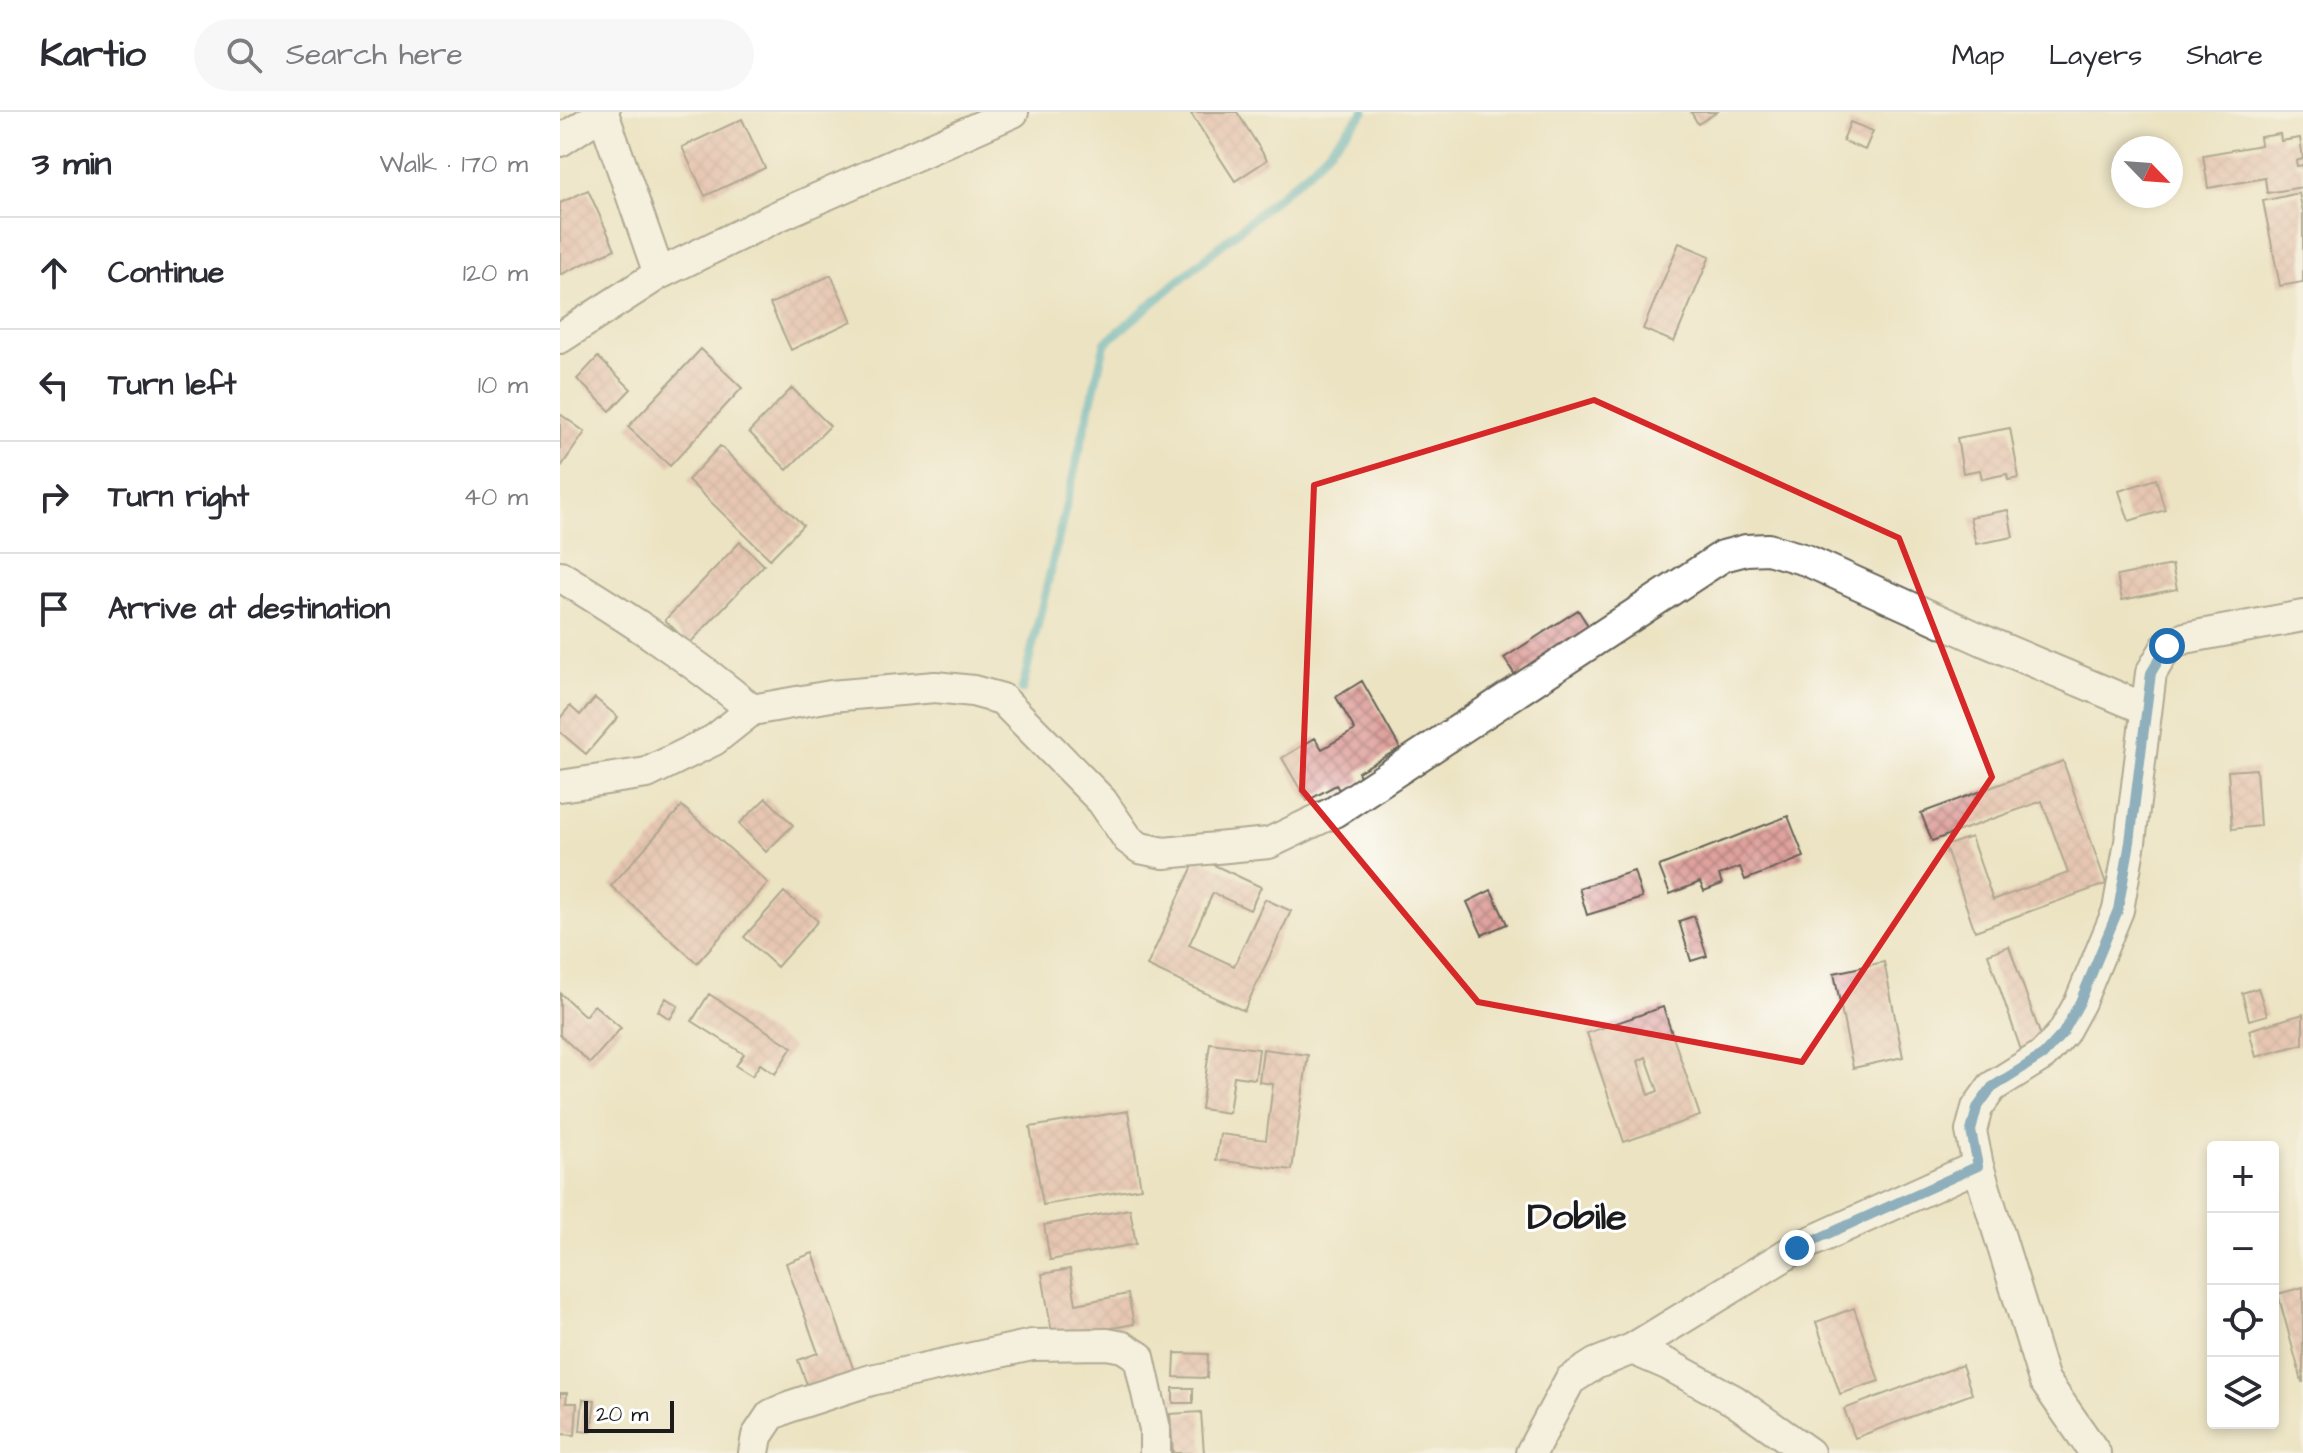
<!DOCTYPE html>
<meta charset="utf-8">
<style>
:root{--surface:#fff;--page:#f7f7f7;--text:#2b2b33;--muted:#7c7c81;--line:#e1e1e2}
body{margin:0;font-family:"Architects Daughter",sans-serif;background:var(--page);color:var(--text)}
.controls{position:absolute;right:24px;bottom:24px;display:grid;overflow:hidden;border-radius:8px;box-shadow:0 4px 12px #0003}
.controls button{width:72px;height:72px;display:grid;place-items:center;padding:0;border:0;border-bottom:2px solid var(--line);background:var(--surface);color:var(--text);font:40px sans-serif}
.compass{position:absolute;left:1551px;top:24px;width:72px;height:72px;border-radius:50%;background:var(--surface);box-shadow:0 4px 12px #0003;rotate:115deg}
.scale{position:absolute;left:24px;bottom:20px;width:90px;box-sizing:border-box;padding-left:8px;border:4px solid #1c1c1c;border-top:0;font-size:22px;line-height:28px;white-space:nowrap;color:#1c1c1c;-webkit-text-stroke:6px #fff;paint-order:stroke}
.stop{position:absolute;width:24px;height:24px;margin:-18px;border:6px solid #1f6fb2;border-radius:50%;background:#fff}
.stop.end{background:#1f6fb2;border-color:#fff;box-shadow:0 2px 8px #0008}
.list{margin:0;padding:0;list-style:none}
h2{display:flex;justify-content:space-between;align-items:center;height:104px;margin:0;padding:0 32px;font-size:34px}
h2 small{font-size:26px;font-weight:400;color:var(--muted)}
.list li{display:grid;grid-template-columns:52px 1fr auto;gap:24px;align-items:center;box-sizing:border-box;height:112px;padding:0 32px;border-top:2px solid var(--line)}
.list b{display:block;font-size:30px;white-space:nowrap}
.list em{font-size:26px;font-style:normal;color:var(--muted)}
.icon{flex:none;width:44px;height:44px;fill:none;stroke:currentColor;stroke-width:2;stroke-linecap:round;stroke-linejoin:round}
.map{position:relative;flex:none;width:1743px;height:1341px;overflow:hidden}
header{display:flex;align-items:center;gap:48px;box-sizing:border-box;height:112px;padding:0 40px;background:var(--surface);border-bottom:2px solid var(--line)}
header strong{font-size:38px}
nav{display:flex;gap:44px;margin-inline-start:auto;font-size:28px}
.search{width:560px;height:72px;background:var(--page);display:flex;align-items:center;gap:20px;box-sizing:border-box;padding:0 28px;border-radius:44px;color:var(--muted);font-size:30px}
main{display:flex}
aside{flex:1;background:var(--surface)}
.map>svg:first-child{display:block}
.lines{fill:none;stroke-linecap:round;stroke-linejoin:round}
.stream{stroke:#40aac0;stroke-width:9}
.building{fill:url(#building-cross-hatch);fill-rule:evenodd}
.minor-casing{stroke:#656256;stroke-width:34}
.minor{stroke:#fff;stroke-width:30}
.route{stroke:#1f6fb2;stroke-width:10}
.marked{fill:none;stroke:#d62828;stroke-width:6;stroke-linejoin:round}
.labels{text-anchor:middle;stroke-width:6;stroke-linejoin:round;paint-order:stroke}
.district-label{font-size:38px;font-weight:bold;fill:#1c1c1c;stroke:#fff}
</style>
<header>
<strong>Kartio</strong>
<div class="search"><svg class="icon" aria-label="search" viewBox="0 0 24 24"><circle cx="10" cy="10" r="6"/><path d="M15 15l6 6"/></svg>Search here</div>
<nav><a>Map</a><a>Layers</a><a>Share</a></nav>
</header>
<main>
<aside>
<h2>3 min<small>Walk · 170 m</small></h2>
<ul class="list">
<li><svg class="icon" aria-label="ahead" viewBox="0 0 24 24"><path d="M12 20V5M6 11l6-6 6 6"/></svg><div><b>Continue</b></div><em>120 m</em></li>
<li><svg class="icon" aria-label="left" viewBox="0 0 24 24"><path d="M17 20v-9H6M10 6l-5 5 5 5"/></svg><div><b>Turn left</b></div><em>10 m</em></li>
<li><svg class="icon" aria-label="right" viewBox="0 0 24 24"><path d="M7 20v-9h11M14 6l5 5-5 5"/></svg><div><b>Turn right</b></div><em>40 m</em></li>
<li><svg class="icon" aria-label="arrive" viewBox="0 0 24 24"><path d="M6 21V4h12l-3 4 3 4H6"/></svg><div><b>Arrive at destination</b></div></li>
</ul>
</aside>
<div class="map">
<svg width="1743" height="1341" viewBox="0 0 1743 1341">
<defs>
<pattern id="building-cross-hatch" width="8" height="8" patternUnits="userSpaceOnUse" patternTransform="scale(2)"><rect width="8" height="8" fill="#dfa29d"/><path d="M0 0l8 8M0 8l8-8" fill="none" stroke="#b4837f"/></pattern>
</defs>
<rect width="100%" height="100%" fill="#fff"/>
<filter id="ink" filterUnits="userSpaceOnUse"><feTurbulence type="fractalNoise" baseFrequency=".0125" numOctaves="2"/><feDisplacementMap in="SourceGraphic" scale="16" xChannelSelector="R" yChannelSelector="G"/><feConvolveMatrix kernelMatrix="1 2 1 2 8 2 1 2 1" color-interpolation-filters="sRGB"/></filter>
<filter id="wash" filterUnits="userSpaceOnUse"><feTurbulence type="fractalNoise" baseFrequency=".006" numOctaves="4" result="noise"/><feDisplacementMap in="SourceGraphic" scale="32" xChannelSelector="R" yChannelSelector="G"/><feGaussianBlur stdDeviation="1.8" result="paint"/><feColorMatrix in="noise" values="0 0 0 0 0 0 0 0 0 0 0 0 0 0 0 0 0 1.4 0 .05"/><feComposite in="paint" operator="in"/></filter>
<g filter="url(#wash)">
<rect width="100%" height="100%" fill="#ece3c3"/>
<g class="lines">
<path class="stream" d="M462,578l83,-347 206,-174 53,-57"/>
</g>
<g id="blocks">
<path class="building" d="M630,0h47l30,48 -32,21z
M1131,0h26l-19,12z
M182,7l23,49 -60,28 -23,-49z
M1290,10l23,9 -8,19 -22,-9z
M1720,22l1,7 19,-3 3,21 -7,2 1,5 6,-1v22l-36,6 -2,-15 -57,10 -5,-33 58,-10 -1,-8z
M28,78l27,59 -55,26v-72z
M1739,81l4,19v70l-23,4 -17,-85z
M1119,131l31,13 -36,86 -31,-13z
M271,163l21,46 -61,29 -21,-46z
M141,237l41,39 -72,78 -42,-39z
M38,245l33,32 -21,22 -33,-32z
M232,276l38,38 -43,44 -38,-38z
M0,302l25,18 -25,36z
M1450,316l9,50 -11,2 -1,-6 -25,5 -2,-9 -17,3 -6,-35z
M160,334l83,79 -33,34 -82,-79z
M1596,367l9,31 -36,11 -10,-30z
M1448,398l5,27 -37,7 -6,-27z
M180,430l24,23 -75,79 -24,-24z
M1612,453l5,24 -55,11 -5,-24z
M1018,498l13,20 -74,48 -13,-20z
M802,569l38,67 -42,24 4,8 -21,13 -5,-8 -29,16 -25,-43 33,-20 7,11 33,-19 -19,-33z
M35,586l23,19 -32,37 -26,-22v-14l10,-12 10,9z
M1503,649l43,123 -131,47 -30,-85 26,-9 22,63 75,-27 -26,-72 -110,40 -11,-28z
M1696,657l4,57 -28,3 -4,-58z
M206,686l27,27 -27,27 -27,-28z
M122,694l86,77 -71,80 -86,-77z
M1228,704l16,41 -59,23 -5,-13 -21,8 3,9 -18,7 -4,-9 -30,12 -11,-28z
M637,745l64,30 -11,23 -37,-17 -24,52 45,21 31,-67 26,12 -47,100 -97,-45z
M1074,759l8,27 -55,17 -8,-27z
M931,778l16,34 -25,11 -15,-33z
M224,780l34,29 -41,46 -33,-30z
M1134,804l13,40 -16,5 -12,-40z
M1449,834l36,102 -22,8 -35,-102z
M1324,850l19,95 -50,11 -19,-95z
M1698,876l9,27 -18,5 -7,-27z
M0,881l25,23 9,-11 27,23 -31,35 -30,-28z
M149,882l83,53 -17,27 -15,-10 -8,12 -16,-10 8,-12 -52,-33z
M106,886l12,8 -8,13 -12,-8z
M1103,895l37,109 -76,26 -37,-109zM1086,945l12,34 -9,4 -11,-34z
M1743,902v30l-47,13 -7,-27z
M650,931l49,6 -4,30 -21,-3 -5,37 -28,-4z
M703,937l45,6 -16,115 -76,-10 4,-26 46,6 7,-56 -14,-2z
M568,999l13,77 -98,17 -13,-78z
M570,1097l6,35 -86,16 -6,-35z
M253,1141l42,121 -46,16 -11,-30 20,-7 -32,-90z
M510,1157l6,35 52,-10 6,30 -81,15 -11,-65z
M1743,1175v95h-1l-24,-88z
M1294,1196l25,73 -39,13 -24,-72z
M615,1241l33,1 -1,24 -33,-1z
M1402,1253l10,29 -117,44 -11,-29z
M613,1276h20v15h-20z
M0,1281h7l-1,10h11l-2,32 -15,-1z
M23,1287l12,1 -4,32 -11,-1z
M641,1300l3,41h-31l-3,-39z"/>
</g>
</g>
<g filter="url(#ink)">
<use href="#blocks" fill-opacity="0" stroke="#656256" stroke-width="2"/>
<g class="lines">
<defs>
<path id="minor" d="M0,29l44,-29
M99,162l119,-58 235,-104
M0,226l99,-64 -56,-161
M0,464c67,41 132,83 192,134l79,-14 104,-9 38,4 29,8 100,102 26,38 12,9 24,5 105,-10 65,-31 389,-256 23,-6 22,-1 38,11 181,82 159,67
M0,674l87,-13 67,-33 38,-30
M1072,1237l37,16 66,36 74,52
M194,1341l3,-17 14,-21 20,-9 80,-26 161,-35 75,-1 16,3 16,10 16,72v24
M971,1341l39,-73 25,-16 37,-15 165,-101 181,-82
M1535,1341l-51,-73 -66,-214 -7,-35 6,-23 15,-21 51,-32 20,-22 17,-31 38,-92 12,-68 21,-169 16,-27 18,-8 118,-22"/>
</defs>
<use href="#minor" class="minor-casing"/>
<use href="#minor" class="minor"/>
</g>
</g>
<g class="lines" filter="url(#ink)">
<path class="route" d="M1237,1136l181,-82 -7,-35 6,-23 15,-21 51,-32 20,-22 17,-31 38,-92 12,-68 21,-169 16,-27"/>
</g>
<path d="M0 0H1743V1341H0ZM1034,288l305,138 93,239 -190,285 -324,-60 -176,-212 12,-305z" fill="#ece3c3" fill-opacity=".55" fill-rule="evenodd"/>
<path class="marked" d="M1034,288l305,138 93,239 -190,285 -324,-60 -176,-212 12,-305z"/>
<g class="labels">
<g class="district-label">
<text x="1017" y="1117">Dobile</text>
</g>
</g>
</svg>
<div class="controls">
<button>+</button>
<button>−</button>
<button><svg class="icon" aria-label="locate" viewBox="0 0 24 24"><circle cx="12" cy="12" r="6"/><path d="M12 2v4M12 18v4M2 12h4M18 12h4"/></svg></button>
<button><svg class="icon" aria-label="layers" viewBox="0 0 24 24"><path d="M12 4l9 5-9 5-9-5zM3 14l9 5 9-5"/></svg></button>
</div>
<svg class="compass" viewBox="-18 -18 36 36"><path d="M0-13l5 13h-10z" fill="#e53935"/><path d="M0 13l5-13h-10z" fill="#7c7c81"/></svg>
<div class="scale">20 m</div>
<div class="stop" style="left:1607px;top:534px"></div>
<div class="stop end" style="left:1237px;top:1136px"></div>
</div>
</main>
